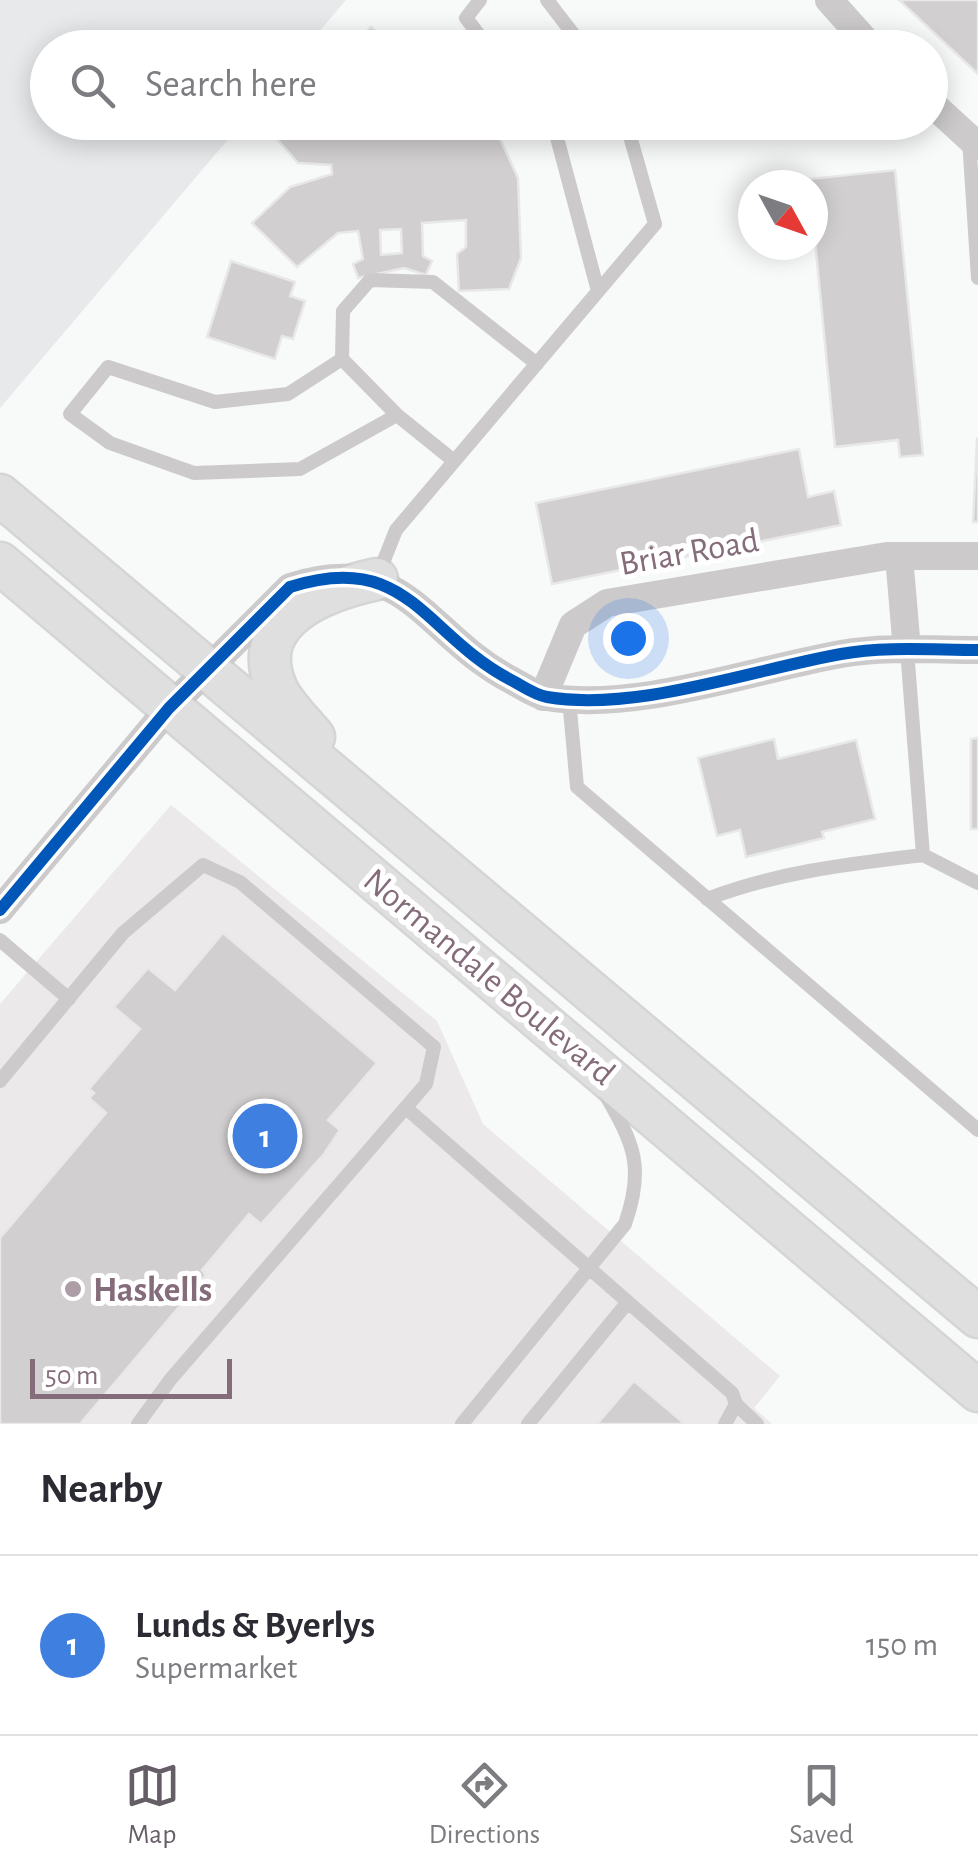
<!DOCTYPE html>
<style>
:root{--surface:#fff;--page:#f2f2f3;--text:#2b2b33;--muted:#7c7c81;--line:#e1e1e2;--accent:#665e67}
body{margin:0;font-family:"Alegreya Sans",sans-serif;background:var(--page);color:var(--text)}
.compass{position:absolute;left:738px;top:170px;width:90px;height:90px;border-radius:50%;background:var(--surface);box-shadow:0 5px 25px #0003;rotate:130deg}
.scale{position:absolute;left:30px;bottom:25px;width:202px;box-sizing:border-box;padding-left:10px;border:5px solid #856c7b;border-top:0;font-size:28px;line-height:35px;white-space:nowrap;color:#856c7b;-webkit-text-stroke:8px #fff;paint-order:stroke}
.you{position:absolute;left:628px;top:638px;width:35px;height:35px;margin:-25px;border:8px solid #fff;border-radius:50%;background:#1a73e8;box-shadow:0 0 0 15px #1a73e833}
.badge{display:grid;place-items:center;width:65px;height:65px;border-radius:50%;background:var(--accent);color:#fff;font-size:32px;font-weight:700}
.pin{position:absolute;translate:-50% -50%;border:5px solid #fff;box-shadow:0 2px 10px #0006}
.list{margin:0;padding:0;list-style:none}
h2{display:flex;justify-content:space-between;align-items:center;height:130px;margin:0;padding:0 40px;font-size:42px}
h2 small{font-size:32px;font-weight:400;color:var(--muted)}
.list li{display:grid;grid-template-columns:65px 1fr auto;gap:30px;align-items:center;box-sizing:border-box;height:180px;padding:0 40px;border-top:2px solid var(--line)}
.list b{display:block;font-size:38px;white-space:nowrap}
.list p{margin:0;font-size:32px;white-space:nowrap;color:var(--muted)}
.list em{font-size:32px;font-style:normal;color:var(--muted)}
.icon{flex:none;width:55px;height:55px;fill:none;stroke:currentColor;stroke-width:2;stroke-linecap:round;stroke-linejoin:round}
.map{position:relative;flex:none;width:978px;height:1424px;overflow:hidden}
.search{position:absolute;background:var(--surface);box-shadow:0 5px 25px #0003;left:30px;right:30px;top:30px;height:110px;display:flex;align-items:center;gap:25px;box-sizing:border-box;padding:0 35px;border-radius:55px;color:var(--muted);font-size:38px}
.sheet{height:310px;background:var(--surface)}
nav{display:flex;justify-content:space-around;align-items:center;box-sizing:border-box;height:140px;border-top:2px solid var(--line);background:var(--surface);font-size:28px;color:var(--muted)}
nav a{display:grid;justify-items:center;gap:5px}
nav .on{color:var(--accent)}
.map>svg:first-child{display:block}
.built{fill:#ebe9ea}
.green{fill:#e7e9eb}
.building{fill:#d2cfd1;stroke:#e8e8e8;stroke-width:2.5;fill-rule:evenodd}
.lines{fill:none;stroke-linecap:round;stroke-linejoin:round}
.secondary-casing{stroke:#d6d5d6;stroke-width:45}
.lane{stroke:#cccacb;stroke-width:14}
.street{stroke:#cccacb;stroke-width:28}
.secondary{stroke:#e0dfe0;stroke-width:40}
.cycleway-casing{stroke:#fff;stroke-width:19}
.cycleway{stroke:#0057b8;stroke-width:12}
.poi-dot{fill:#ad9da7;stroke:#fff;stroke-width:4}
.labels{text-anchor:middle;stroke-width:10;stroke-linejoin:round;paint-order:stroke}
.street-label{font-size:35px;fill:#856c7b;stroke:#fff}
.poi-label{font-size:35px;font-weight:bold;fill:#856c7b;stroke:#fff;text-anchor:start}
</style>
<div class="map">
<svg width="978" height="1424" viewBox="0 0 978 1424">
<rect width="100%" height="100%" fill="#f8f9f9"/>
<path class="built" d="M171,805l266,216 46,103 297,252 -26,32 18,16h-772v-420z"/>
<path class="green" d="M0,0h346l-40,47 -258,1v74l194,1 -242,285z"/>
<path class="building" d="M899,0h79v74z
M371,27l24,21h-44z
M281,122h203l14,12 20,44 3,80 -12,31 -50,2 -2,-37 9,-7v-27l-44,3 1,33 9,5 -6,14 -22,-7 -46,10 -5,-14 10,-5 -5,-28 -20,2 -41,34 -45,-44 38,-36 42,-13 -1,-9 -33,-2 -27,-31zM401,229l1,24 -21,2 -1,-25z
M895,170l28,285 -23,2 -2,-17 -63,7 -26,-268z
M231,261l64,21 -5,14 15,5 -12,38 -11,-3 -7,23 -68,-22z
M977,439h1v83h-5z
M799,449l9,48 26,-6 7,34 -289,59 -16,-81z
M978,738v91h-7v-90z
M774,739l4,20 78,-19 19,79 -53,13 2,6 -78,19 -6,-27 -23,6 -19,-78z
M223,933l154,130 -49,57 12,10 -16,24 -63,70 -12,-10 -47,56 4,5 -126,149h-80v-186l106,-125 -17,-15 5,-5 -5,-4 51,-60 -26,-22 34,-39 27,22z
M634,1381l51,43h-88z"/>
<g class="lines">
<defs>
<path id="secondary" d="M0,495l978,822
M0,563l978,828
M314,737c-12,-15 -31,-32 -38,-50 -29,-69 50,-97 101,-108"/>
</defs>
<use href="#secondary" class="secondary-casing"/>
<path class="lane" d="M480,0l-14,18 23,30
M547,0l37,48
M547,122l9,12 42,157
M969,139l9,139
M342,359l55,56
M454,461l-57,-46 -97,54 -106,4 -84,-30 -40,-29 38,-47 107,35 73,-8 54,-35 1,-48 27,-31 63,2 104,82
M377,578l19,-48 259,-306 -29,-102
M907,650l16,205 55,28
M569,699l8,88 401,343
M707,899c70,-27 142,-35 216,-44
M0,940l69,59
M0,1081l123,-148 80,-68 37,17 194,165 -8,37 -256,296 -32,44
M406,1108l326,285 4,11 -11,20
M736,1404l21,20
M462,1424l163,-200c20,-57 9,-80 -20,-130
M528,1424l99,-121"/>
<path class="street" d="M829,0l43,48
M930,102l48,44
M899,556l8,94
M543,697l30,-72 34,-22 280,-47h91
M0,910l169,-202 121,-121c119,-38 133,48 223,94 11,6 22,14 34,16 90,15 204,-27 294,-43 45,-8 92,-4 137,-4"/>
<use href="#secondary" class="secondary"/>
<defs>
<path id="cycleway" d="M0,910l169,-202 121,-121c119,-38 133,48 223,94 11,6 22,14 34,16 90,15 204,-27 294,-43 45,-8 92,-4 137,-4"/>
</defs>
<use href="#cycleway" class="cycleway-casing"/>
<use href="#cycleway" class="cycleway"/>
</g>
<circle class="poi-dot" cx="73" cy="1289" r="10"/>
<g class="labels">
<g class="street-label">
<text transform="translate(689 551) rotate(-10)" y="12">Briar Road</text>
<text transform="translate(490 976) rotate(40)" y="12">Normandale Boulevard</text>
</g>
<g class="poi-label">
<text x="93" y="1301">Haskells</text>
</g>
</g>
</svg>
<svg class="compass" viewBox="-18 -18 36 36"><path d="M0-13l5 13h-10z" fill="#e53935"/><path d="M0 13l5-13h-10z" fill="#7c7c81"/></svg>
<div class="scale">50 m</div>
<div class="you"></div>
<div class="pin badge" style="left:265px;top:1136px;background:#3f7fe0">1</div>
<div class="search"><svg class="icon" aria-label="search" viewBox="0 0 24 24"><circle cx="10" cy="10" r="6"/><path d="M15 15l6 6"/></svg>Search here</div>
</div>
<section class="sheet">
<h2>Nearby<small></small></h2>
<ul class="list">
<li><span class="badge" style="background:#3f7fe0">1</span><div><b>Lunds &amp; Byerlys</b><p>Supermarket</p></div><em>150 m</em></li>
</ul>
</section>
<nav>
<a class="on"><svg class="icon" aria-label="map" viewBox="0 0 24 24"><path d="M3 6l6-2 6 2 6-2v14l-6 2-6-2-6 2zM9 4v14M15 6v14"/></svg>Map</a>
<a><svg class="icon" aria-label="directions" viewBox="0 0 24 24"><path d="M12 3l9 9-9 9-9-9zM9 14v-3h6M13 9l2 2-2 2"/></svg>Directions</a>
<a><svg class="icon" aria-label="saved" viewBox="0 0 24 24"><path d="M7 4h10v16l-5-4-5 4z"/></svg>Saved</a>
</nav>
